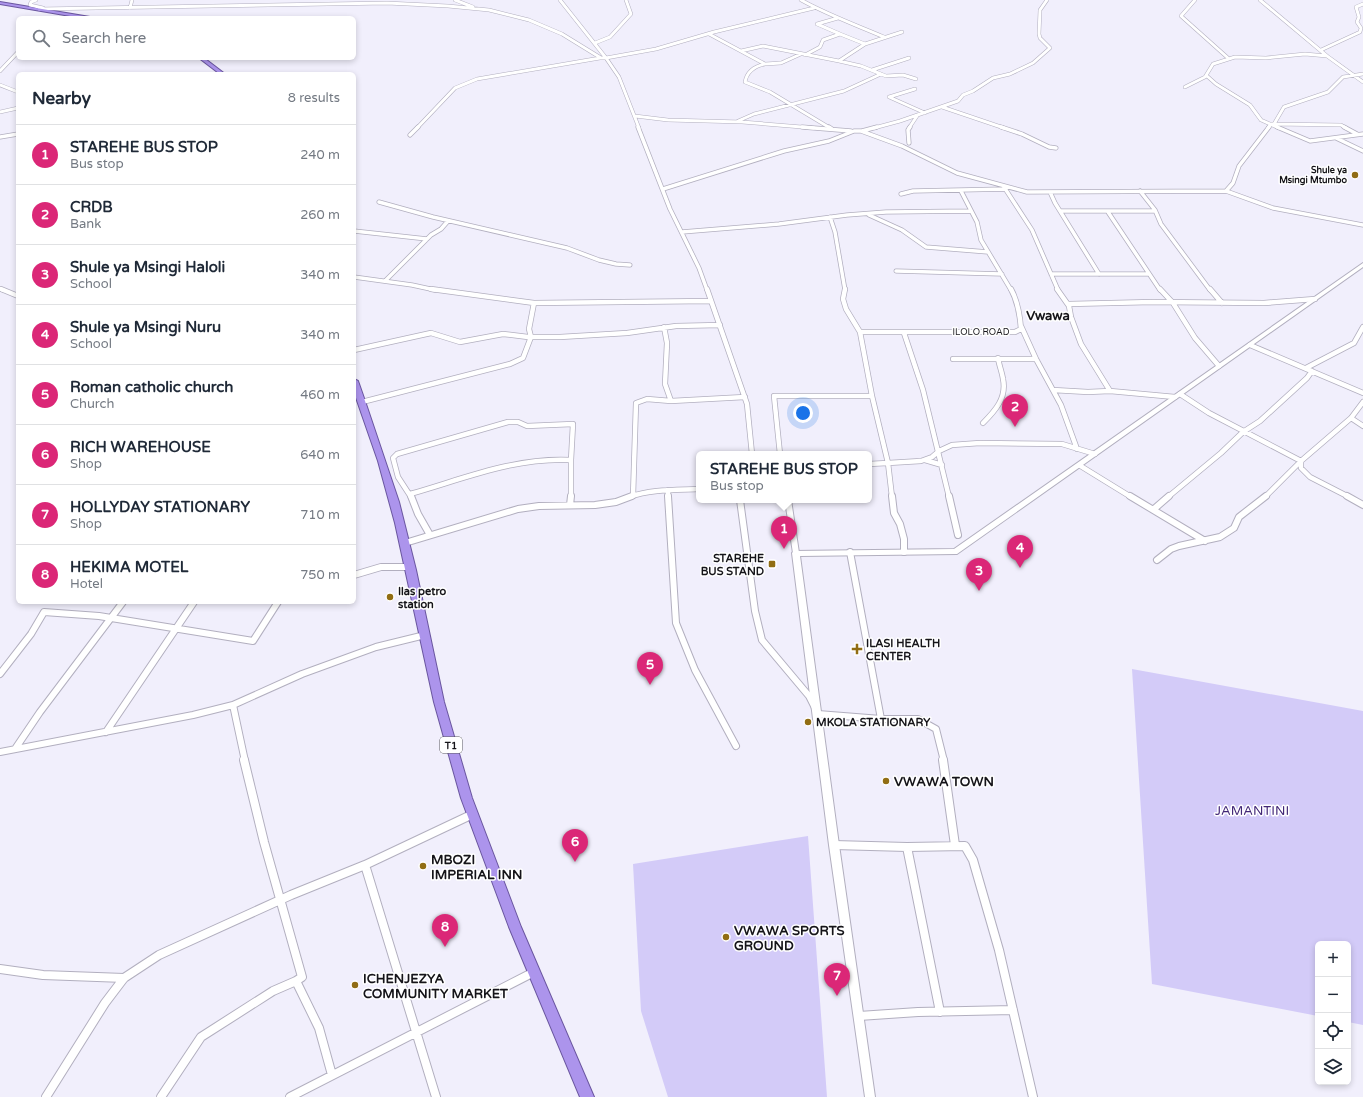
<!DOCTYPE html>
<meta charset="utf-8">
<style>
:root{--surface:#fff;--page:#f6f6f7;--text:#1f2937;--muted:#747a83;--line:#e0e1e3;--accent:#db2777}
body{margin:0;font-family:"Varela Round",sans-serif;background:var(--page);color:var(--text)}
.controls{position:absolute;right:12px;bottom:12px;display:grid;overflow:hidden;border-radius:6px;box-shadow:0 2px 6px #0003}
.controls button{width:36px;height:36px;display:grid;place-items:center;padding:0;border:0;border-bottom:1px solid var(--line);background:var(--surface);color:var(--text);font:20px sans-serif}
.you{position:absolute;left:803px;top:413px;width:14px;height:14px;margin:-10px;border:3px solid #fff;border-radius:50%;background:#1a73e8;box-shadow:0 0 0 6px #1a73e833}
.badge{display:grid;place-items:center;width:26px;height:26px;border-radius:50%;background:var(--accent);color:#fff;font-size:13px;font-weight:700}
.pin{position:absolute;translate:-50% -33px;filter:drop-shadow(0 1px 2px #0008)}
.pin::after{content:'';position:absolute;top:21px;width:14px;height:12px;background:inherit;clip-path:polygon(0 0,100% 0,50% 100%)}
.popup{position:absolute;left:696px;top:451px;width:176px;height:52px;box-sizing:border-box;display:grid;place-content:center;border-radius:6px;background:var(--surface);filter:drop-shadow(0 1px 3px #0005);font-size:13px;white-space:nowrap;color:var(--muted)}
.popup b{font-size:15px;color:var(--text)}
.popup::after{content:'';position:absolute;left:50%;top:100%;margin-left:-8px;border:8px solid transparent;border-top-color:var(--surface)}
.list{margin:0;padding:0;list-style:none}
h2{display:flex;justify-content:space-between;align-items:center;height:52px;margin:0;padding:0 16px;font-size:17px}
h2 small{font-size:13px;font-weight:400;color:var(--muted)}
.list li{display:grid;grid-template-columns:26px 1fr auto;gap:12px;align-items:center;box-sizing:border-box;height:60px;padding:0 16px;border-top:1px solid var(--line)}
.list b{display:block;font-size:15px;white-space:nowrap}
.list p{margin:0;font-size:13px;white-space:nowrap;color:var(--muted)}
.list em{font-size:13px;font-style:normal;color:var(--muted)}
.icon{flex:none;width:22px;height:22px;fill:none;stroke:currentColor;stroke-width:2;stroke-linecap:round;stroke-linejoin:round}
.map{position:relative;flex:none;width:1363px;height:1097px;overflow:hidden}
.search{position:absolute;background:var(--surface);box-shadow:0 2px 6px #0003;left:16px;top:16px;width:340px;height:44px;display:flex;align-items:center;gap:10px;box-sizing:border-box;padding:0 14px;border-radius:6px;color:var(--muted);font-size:15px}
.panel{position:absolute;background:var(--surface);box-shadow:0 2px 6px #0003;left:16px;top:72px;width:340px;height:532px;border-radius:6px}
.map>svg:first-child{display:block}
.green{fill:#d3cbf8}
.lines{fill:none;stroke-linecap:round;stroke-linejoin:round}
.minor-far4-casing{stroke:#b2afbf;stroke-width:4}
.minor-far3-casing{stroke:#b2afbf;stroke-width:5}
.minor-far2-casing{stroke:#b2afbf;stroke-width:6}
.minor-far1-casing{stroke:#b2afbf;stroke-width:8}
.minor-casing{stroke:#b2afbf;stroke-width:10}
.tertiary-casing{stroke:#b2afbf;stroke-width:2}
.trunk-casing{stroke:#6a569f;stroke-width:2}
.minor-far4{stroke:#fff;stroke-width:3}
.minor-far3{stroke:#fff;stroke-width:3.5}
.minor-far2{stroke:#fff;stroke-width:4.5}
.minor-far1{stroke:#fff;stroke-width:6}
.minor{stroke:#fff;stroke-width:8}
.tertiary{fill:#fff;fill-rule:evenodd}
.trunk{fill:#ac94ec;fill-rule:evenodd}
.poi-dot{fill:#916d13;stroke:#fff;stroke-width:1.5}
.labels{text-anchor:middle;stroke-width:3;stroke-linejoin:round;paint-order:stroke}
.far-poi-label{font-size:9px;font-weight:bold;fill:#151419;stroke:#fff;text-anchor:end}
.far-street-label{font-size:9px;fill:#151419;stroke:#fff}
.shield{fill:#fff;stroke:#5b5a5e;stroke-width:1}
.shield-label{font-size:10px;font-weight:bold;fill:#151419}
.poi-label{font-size:11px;font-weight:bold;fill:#151419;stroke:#fff;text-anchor:start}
.far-district-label{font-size:13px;font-weight:bold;fill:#151419;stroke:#fff}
.near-poi-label{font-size:13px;font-weight:bold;fill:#151419;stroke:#fff;text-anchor:start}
.near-park-label{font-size:13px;fill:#412676;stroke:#fff}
</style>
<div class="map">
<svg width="1363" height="1097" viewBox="0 0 1363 1097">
<rect width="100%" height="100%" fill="#f1effc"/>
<path class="green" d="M1132,669l231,42v314l-15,-3v-78h-30v72l-166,-32z
M808,836l19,261h-159l-27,-86 -8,-147z"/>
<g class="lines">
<defs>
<path id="minor-far4" d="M36,0l-5,2 -1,3 13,3
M455,0l18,7
M560,0l46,58 50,-9 58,-17 100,-24
M801,0c27,15 55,25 83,37
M1195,0l-14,16 47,42
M1260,0l67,56 36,26
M130,8l2,-8
M39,9l348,-6 61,3 41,4 40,10 33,14 39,24h5l13,19 20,51
M902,32l-37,12 -26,17 22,5 25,10 17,-1 13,4
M709,34l56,30c-10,2 -18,7 -20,18l25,10 60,36
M840,34l25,10
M595,43l15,-6 21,-23 -5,-14
M1321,50l39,-18 1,-4 -4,-6 2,-5 -3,-10 7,-3
M741,51l22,-5 76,15
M805,55l15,-8 3,-7 17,-6 -23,-10 21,-6
M765,64l16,-1 20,-9
M872,70l37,-12
M0,71l18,-19
M1207,76l9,8 34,21 11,15 18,8
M0,85l18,7
M1185,87l20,-10 8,-13 22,-7 31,1 39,-4 22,2
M915,89l-26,8 36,16
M942,107l62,21
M0,112l18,-4
M635,116l33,4 74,2 72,6
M738,121l16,-7 90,-23 37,-17
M1274,124l67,1 5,3
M417,128l38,-40 22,-9 123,-21
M874,128l26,-7 58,-20 5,-6 10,-4 20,-13 17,-4 23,-11 17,-15 -10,-10 -1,-4 1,-24 7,-10
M909,128l8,-12
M1268,128l3,-4h3l10,-17 44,-15 15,-15 20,-3"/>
<path id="minor-far3" d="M638,127l32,82 29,59 8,22
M802,127l49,4
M829,127l3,2
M1001,127l21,7 27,13 7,1
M1277,127l33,14 53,-7
M1344,127l13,7
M862,131l15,-4
M410,135l8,-8
M0,137l18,-3
M1336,138l27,13
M909,143l-1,-13 2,-3
M1004,187l28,43 26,60
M663,189l121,-38 45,-10 25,-10h7l41,15 55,27 70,19 199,-1 47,17 90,17
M961,191l16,31 4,18 30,50
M1140,191l15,19 6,14 49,66
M1226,191l7,-8 6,-17 30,-39
M1050,192l5,11 44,71
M901,194l12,-3 93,-2
M379,202l54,15 134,31 32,12 17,4 14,1
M1061,211h94
M1108,212l52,78
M869,215l33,15 24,17 62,5
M830,217l5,15 10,58
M354,231l73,8
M682,232l97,-8 68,-9 39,-3 85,-1
M896,271l106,3
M1051,274h98
M354,277l58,8 23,5
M385,281l46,-46 10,-6 7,-8
M0,289l3,1"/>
<path id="minor-far2" d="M1,289l17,7
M431,289l103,14 177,-2
M707,289l40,115 5,50
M845,289l-2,10 3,10 14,23 12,64
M1057,289l12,17 2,11 10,27 29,47
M1160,289l13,14 22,35 24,28
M1210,289l12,14
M1069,304l84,-2 111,1 51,-4
M1021,326l15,33 25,46 16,44
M664,327l3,16 -2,41 6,17
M860,332h155l6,-3c-1,-14 -3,-27 -10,-40
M904,333l19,57 26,107
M1250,345l113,48
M354,350l77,-17 29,9 43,-8 25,3h32l67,-4 49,-7 44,-1
M953,359h83
M1306,368l48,-25 9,-16
M1053,390l35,2 22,-1 65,6
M1180,394l29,19 92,48v7l9,9 39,20
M362,402l148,-38 13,-6 8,-21 -2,-8 5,-26
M1351,418l12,8
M983,423c12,-12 24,-25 20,-44 -1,-7 -4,-14 -5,-21
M780,454l-6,-58h98l16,67 -19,1
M925,460l17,5
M1079,465l52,32
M668,490v7
M410,494c53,-15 105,-37 161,-34v37
M633,496l3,-93 11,-4 24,2 74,-4
M411,497l-13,-20 -5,-19 4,-4 111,-32h10l9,4 46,-2 -2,36
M629,497c22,-8 47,-7 70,-8
M892,497l-4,-34 33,-2 11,-4 7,-6 13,-6 28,-2 82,1 33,10
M1168,497l53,-44 22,-21 17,-11 47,-43 5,-7
M1265,497l36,-36 50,-43 12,-16"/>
<path id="minor-far1" d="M411,496l7,18 12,21
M668,496l8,127 19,47 41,76
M892,496l2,17 6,11 4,15v13
M949,496l9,39
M1130,496l75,45
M1347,496l16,9
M740,500l15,111 7,29 47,56 9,18 63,5h37l18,10 8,32
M788,500l8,53
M570,505l1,-9
M1154,509l15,-13
M405,543l113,-34 21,-3 56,-1 21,-3 16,-6
M850,552l31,167
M1157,560l14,-11 8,-3 41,-9 14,-9 5,-11 27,-21
M354,575l27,-8h29
M0,674l31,-40 13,-22 55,4 154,25 25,-39
M233,705l12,56
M106,732l88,-130
M15,749l25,-37 83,-110
M0,752l193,-37 40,-10 69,-31 74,-27 49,-12"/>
<path id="minor" d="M244,760l20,82 38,135 -6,4 23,47 13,47
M943,760l12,85
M834,845l73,2 58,-1 8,14 26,90 34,147
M907,847l33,165
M365,865l71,232
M0,969l43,6 81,3
M859,1016l59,-4 95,-2
M46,1097l59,-94 19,-25 35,-23 132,-60 74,-30 108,-51
M161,1097l40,-60 72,-46 23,-10
M290,1097l244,-125"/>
<path id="tertiary" d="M1363,263v4l-406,287 -157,2 39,289 36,252h-10l-36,-252 -37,-292 2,-2 160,-2z"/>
<path id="trunk" d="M0,2l90,15 2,1h-10l-82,-14z
M199,58h5l21,16h-5z
M354,379l4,2 7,20 34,101 17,68 28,132 28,96 49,129 73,170h-14l-71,-170 -48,-129 -27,-96 -39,-179 -17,-62 -24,-69z"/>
</defs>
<use href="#minor-far4" class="minor-far4-casing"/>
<use href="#minor-far3" class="minor-far3-casing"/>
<use href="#minor-far2" class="minor-far2-casing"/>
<use href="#minor-far1" class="minor-far1-casing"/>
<use href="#minor" class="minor-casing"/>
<use href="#tertiary" class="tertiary-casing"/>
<use href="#trunk" class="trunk-casing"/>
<use href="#minor-far4" class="minor-far4"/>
<use href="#minor-far3" class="minor-far3"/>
<use href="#minor-far2" class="minor-far2"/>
<use href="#minor-far1" class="minor-far1"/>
<use href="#minor" class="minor"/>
<use href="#tertiary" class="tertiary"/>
<use href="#trunk" class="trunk"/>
</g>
<g class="poi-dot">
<circle cx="1355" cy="175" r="4"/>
<rect x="768" y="560" width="8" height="8" rx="2"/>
<circle cx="390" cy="597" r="4"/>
<path d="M855 643h4v4h4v4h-4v4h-4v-4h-4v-4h4z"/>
<circle cx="808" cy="722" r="4"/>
<circle cx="886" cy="781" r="4"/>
<circle cx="423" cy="866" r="4"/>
<circle cx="726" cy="937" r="4"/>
<circle cx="355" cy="985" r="4"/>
</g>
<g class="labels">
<g class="far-poi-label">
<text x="1347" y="173">Shule ya<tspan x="1347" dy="10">Msingi Mtumbo</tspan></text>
</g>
<g class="far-street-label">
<text x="981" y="335">ILOLO ROAD</text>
</g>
<rect class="shield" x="440" y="737" width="22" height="16" rx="3"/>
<g class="shield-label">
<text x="451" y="749">T1</text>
</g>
<g class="poi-label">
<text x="764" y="562" text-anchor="end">STAREHE<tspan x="764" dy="13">BUS STAND</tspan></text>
<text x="398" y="595">Ilas petro<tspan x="398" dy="13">station</tspan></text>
<text x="866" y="647">ILASI HEALTH<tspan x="866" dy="13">CENTER</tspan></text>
<text x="816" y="726">MKOLA STATIONARY</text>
</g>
<g class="far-district-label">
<text x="1048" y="320">Vwawa</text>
</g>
<g class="near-poi-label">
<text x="894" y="786">VWAWA TOWN</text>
<text x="431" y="864">MBOZI<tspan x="431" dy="15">IMPERIAL INN</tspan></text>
<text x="734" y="935">VWAWA SPORTS<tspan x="734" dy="15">GROUND</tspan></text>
<text x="363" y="983">ICHENJEZYA<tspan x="363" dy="15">COMMUNITY MARKET</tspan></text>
</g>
<g class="near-park-label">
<text x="1252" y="815">JAMANTINI</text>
</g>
</g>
</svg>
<div class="controls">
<button>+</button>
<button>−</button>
<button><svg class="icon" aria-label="locate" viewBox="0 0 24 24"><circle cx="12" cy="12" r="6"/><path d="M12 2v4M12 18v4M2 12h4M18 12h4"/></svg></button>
<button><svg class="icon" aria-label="layers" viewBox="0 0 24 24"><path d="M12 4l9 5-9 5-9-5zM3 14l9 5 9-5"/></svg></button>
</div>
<div class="you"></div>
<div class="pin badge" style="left:784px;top:549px">1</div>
<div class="popup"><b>STAREHE BUS STOP</b>Bus stop</div>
<div class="pin badge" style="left:1015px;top:427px">2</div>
<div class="pin badge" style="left:979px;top:591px">3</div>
<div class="pin badge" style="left:1020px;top:568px">4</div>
<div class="pin badge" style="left:650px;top:685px">5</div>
<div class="pin badge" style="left:575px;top:862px">6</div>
<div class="pin badge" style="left:837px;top:996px">7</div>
<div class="pin badge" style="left:445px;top:947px">8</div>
<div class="search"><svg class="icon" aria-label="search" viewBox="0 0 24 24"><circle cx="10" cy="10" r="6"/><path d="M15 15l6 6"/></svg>Search here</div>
<section class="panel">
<h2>Nearby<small>8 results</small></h2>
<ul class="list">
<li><span class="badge">1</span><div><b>STAREHE BUS STOP</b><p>Bus stop</p></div><em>240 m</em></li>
<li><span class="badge">2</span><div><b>CRDB</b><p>Bank</p></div><em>260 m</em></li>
<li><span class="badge">3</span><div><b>Shule ya Msingi Haloli</b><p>School</p></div><em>340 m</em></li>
<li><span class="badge">4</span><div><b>Shule ya Msingi Nuru</b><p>School</p></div><em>340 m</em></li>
<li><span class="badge">5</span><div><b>Roman catholic church</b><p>Church</p></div><em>460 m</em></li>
<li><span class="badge">6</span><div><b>RICH WAREHOUSE</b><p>Shop</p></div><em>640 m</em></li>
<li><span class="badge">7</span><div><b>HOLLYDAY STATIONARY</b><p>Shop</p></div><em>710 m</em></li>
<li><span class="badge">8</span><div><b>HEKIMA MOTEL</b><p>Hotel</p></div><em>750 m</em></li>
</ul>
</section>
</div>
